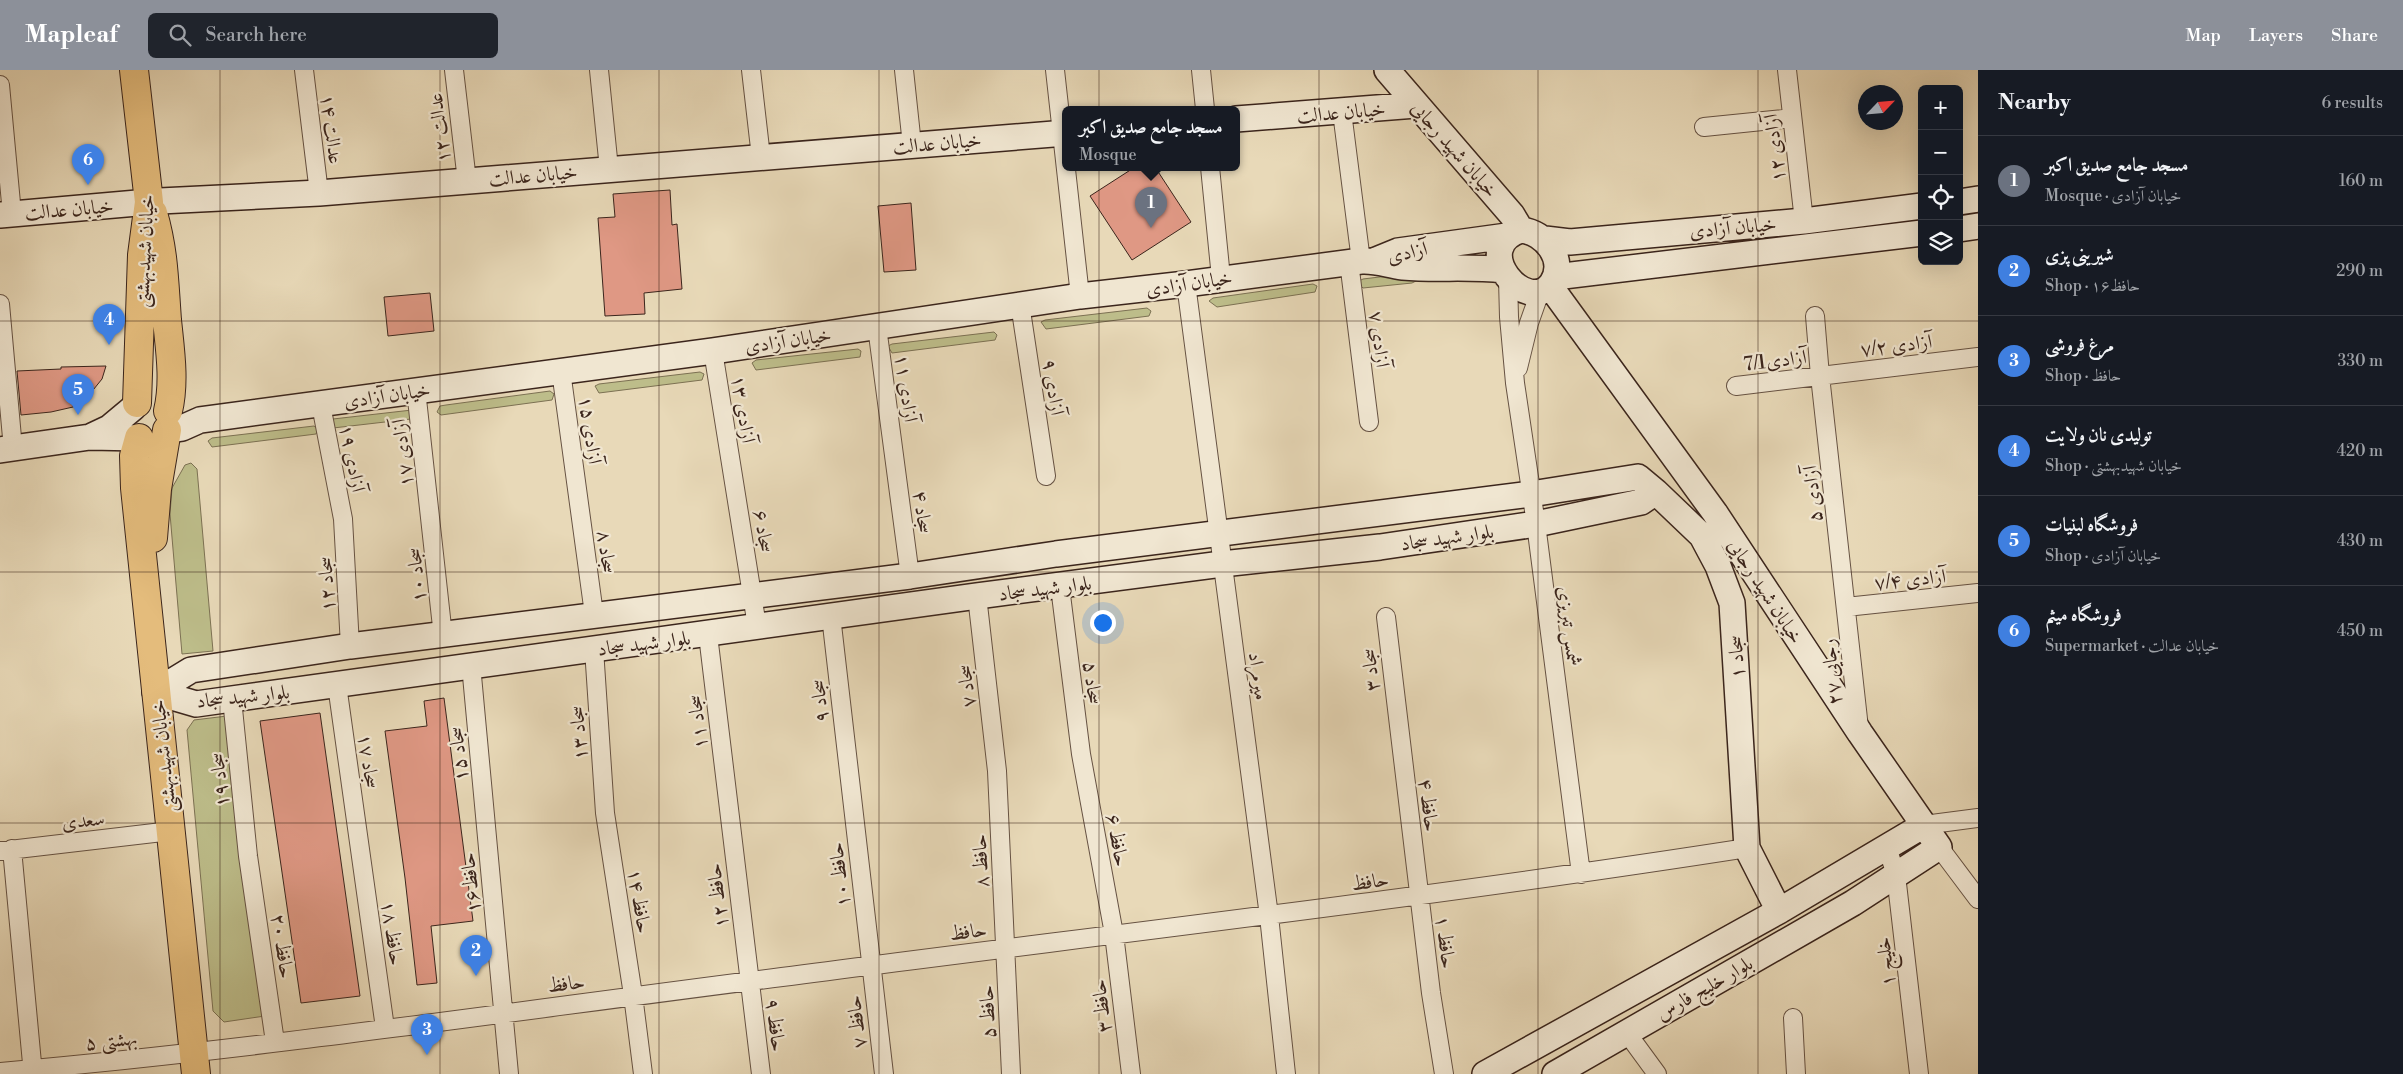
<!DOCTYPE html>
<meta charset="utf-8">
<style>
:root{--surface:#171b24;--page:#20242c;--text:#f1f3f6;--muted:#9ea1a6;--line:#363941;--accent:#8c9099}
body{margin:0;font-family:"Libre Bodoni",Amiri,serif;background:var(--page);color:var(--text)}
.controls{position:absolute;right:15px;top:15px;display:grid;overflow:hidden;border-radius:8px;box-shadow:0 5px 20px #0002}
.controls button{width:45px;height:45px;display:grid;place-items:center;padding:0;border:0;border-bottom:1px solid var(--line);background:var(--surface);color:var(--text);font:25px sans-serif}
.compass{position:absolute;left:1858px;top:15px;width:45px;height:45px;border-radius:50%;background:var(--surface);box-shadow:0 5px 20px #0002;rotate:64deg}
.you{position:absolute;left:1102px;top:552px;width:18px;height:18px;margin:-12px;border:4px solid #fff;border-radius:50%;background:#1a73e8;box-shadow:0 0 0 8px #1a73e833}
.badge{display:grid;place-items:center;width:32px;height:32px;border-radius:50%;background:var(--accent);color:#fff;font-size:16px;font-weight:700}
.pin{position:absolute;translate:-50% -41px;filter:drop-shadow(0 1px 2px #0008)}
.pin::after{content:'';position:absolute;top:26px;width:18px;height:15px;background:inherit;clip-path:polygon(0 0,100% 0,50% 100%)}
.popup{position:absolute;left:1062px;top:36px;width:178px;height:65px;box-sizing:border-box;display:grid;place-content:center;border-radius:8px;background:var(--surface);filter:drop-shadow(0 1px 4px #0005);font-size:16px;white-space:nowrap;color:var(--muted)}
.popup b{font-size:19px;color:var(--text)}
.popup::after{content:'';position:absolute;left:50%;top:100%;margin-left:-10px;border:10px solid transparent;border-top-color:var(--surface)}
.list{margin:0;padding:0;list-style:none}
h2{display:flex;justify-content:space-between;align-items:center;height:65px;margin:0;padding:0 20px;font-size:21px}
h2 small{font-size:16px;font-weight:400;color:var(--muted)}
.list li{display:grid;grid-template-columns:32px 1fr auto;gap:15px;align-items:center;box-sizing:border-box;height:90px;padding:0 20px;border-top:1px solid var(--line)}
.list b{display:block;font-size:19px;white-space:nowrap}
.list p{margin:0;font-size:16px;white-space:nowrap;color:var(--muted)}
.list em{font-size:16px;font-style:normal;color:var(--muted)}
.icon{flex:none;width:28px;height:28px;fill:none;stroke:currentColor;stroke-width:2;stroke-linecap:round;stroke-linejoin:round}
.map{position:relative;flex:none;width:1978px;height:1004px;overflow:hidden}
header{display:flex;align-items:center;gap:30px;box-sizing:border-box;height:70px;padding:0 25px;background:var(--accent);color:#fff}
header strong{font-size:24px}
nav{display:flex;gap:28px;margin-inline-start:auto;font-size:18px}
.search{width:350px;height:45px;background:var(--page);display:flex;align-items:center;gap:12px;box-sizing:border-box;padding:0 18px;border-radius:8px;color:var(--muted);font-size:19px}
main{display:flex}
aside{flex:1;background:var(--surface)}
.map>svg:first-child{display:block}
.green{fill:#bdbd8a;stroke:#7c7153}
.building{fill:#df9884;stroke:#3b251c}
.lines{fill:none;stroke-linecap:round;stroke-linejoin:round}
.street-casing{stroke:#665243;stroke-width:20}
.secondary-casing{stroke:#3b251c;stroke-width:28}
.primary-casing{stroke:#3b251c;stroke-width:30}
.street{stroke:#f0e6d1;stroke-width:18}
.secondary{stroke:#f0e6d1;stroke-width:25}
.primary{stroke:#e4bc7c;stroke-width:28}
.grid{fill:none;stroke:#3b251c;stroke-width:1;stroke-opacity:0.55}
.labels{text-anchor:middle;stroke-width:4.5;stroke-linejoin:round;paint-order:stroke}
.street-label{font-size:20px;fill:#3b251c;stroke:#f0e6d1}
</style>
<header>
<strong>Mapleaf</strong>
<div class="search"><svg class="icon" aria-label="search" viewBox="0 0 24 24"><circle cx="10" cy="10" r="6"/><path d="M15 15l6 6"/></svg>Search here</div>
<nav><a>Map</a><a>Layers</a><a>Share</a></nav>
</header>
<main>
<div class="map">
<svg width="1978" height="1004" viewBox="0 0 1978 1004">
<rect width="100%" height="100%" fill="#e8d9b8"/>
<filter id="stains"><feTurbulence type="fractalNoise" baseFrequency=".004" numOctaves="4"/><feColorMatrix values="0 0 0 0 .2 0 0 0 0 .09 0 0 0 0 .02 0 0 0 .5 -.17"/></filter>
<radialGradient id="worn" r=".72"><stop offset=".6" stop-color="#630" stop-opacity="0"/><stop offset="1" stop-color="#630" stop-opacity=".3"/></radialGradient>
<path class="green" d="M1412,203l6,7 -6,3 -49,5 -3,-3 -1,-4 4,-2z
M1313,214l4,2 -2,6 -98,15 -8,-6 4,-3z
M1147,238l4,3 -2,5 -103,13 -5,-7 4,-2z
M994,262l3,3 -2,5 -103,13 -4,-7 4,-2z
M858,279l3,2 -1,6 -104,13 -4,-7 4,-3z
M700,302l4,2 -2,6 -103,13 -4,-7 4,-2z
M550,321l4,3 -2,6 -111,15 -4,-3 3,-6 6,-1z
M412,340l-1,9 -78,9 -4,-6 4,-3z
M314,356l4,3 -2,5 -104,13 -4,-6 4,-3z
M191,393l6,6 16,182 -31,3 -12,-140 2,-26 13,-23z
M227,646l38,300 -41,6 -11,-11 -26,-281 7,-10z"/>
<path class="building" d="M1135,97h20l36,55 -59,38 -42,-64z
M670,120l2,35 5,-1 5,65 -38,4 1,21 -40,2 -7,-98 17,-1 -2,-23z
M911,133l5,67 -32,2 -6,-66z
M430,223l4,38 -46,5 -4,-39z
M106,296l-4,13 -17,21 -12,7 -22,5 -30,3 -4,-44 44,-2v-2z
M444,628l29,223 -42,5 6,57 -20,2 -12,-107 -20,-147 42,-5 -3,-25z
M320,643l40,283 -59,7 -41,-282z"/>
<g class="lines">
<defs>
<path id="street" d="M304,0l15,123
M454,0l13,111
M599,0l10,99
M751,0l10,87
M904,0l8,75
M1055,0l25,226
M1201,0l4,39
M1787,0l17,151
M0,15l12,129
M1342,42l19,149
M1704,57l88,-9
M1210,97l11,111
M1349,192l20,160
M1508,209l1,38 6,66 21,141 45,350
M1186,214l83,632 17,158
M0,234l13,145
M1020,234l26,172
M1815,246l5,60 39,352
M877,257l33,249
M713,281l44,275
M1518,298l11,-45 11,-31
M561,301l33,243
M1736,316l242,-29
M416,320l27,246
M321,335l22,114 7,127
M1060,517l21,167 33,180 17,140
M977,526l20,175 14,303
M1846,537l132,-14
M831,546l53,458
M1386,547l45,376 13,81
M708,565l53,439
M594,579l11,164 28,182 10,79
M471,595l38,409
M337,615l48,343
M232,629l16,157 27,186
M1924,755l54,-7
M1887,777l9,28 23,199
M1939,777l39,52
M12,779l21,225
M0,781l171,-20
M1793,948l3,56
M1627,963l30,41
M0,1002c261,-23 522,-62 782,-95 322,-42 644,-79 965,-129"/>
<path id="secondary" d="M1387,0l125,145 9,15
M1236,49l180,-14
M1959,132l19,-3
M0,145l160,-14 159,-8 747,-60
M1959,159l19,-3
M1521,160c24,2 46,30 31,53 -24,35 -85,-35 -31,-53z
M1545,169l25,3 234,-21 118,-15
M1376,190l22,-9 109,-15
M1555,207l367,-44
M1550,216l165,227 145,220 79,114 -86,56 -298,171
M167,360l15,-2 18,-8 513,-69 367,-55 106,-12 175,-23c16,-1 26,4 42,6 33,3 66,-1 100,3
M92,366l17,-8 24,-20
M0,380l90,-13 49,1
M1638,407l18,15 -15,10 -105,22 -156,23 -158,17 -245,32 -781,108 -41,-12 36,-22 159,-24 560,-70 146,-22 475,-60z
M1656,422l46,44 16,30 14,37 15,245 32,63
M1485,1004l294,-163 145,-86"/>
<path id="primary" d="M134,0l15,132 -7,53 -5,148
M153,143c11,39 11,67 14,107 3,30 8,61 1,91
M139,368l-5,18 1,32 61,586
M153,468l4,-49 10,-59"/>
</defs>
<use href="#street" class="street-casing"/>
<use href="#secondary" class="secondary-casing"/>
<use href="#primary" class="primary-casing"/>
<use href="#street" class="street"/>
<use href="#secondary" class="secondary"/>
<use href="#primary" class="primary"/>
</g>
<path class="grid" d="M220,0v1004M440,0v1004M659,0v1004M879,0v1004M1099,0v1004M1319,0v1004M1538,0v1004M1758,0v1004M0,251h1978M0,502h1978M0,753h1978"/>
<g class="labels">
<g class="street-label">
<text transform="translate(1341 42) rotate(-5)" y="7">خیابان عدالت</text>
<text transform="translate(439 58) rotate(-97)" y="7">عدالت ۱۲</text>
<text transform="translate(332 59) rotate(83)" y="7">عدالت ۱۴</text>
<text transform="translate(937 73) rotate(-5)" y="7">خیابان عدالت</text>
<text transform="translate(1774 78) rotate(-97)" y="7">آزادی ۱۲</text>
<text transform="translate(1455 79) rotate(49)" y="7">خیابان شهید رجایی</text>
<text transform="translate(533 105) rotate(-5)" y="7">خیابان عدالت</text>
<text transform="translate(69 139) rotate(-5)" y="7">خیابان عدالت</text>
<text transform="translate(1733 157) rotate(-5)" y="7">خیابان آزادی</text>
<text transform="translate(144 181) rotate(-87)" y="7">خیابان شهیدبهشتی</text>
<text transform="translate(1407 182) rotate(-13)" y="7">آزادی</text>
<text transform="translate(1189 213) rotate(-8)" y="7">خیابان آزادی</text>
<text transform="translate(1380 269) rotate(83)" y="7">آزادی ۷</text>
<text transform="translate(788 270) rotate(-8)" y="7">خیابان آزادی</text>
<text transform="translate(1896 275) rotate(-7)" y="7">آزادی ۷/۲</text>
<text transform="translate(1775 290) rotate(-7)" y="7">آزادی7/1</text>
<text transform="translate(1054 317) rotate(81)" y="7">آزادی ۹</text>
<text transform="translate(907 318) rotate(82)" y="7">آزادی ۱۱</text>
<text transform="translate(387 325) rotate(-8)" y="7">خیابان آزادی</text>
<text transform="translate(744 339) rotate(81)" y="7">آزادی ۱۳</text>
<text transform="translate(591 360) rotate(82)" y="7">آزادی ۱۵</text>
<text transform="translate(402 383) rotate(-97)" y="7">آزادی ۱۷</text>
<text transform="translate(353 388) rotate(79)" y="7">آزادی ۱۹</text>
<text transform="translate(1812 424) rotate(-96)" y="7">آزادی ۵</text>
<text transform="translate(923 442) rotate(83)" y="7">سجاد ۴</text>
<text transform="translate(764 461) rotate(81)" y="7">سجاد ۶</text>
<text transform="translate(1447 467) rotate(-8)" y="7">بلوار شهید سجاد</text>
<text transform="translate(607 482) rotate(83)" y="7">سجاد ۸</text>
<text transform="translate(416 505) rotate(-96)" y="7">سجاد ۱۰</text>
<text transform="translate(1910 509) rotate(-6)" y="7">آزادی ۷/۴</text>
<text transform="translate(326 514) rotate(-93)" y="7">سجاد ۱۲</text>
<text transform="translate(1045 518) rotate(-7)" y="7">بلوار شهید سجاد</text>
<text transform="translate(1766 521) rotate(57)" y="7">خیابان شهید رجایی</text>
<text transform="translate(1570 556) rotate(83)" y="7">شمس تبریزی</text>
<text transform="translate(644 573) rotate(-7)" y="7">بلوار شهید سجاد</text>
<text transform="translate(1736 587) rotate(-93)" y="7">سجاد ۱</text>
<text transform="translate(1370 600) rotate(-96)" y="7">سجاد ۳</text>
<text transform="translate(1831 602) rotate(-96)" y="7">رجایی ۲۷</text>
<text transform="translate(1259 606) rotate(82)" y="7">میرمراد</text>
<text transform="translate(1093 613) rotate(83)" y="7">سجاد ۵</text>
<text transform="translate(966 616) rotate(-97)" y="7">سجاد ۷</text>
<text transform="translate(243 626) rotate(-6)" y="7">بلوار شهید سجاد</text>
<text transform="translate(819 631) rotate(-96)" y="7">سجاد ۹</text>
<text transform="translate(697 652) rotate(-97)" y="7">سجاد ۱۱</text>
<text transform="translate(578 663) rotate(-94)" y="7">سجاد ۱۳</text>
<text transform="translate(458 684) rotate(-96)" y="7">سجاد ۱۵</text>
<text transform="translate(163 686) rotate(-96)" y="7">خیابان شهیدبهشتی</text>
<text transform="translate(369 691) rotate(82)" y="7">سجاد ۱۷</text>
<text transform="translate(219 710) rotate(-96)" y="7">سجاد ۱۹</text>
<text transform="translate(1429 735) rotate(83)" y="7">حافظ ۴</text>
<text transform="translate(83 750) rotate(-7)" y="7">سعدی</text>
<text transform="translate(1118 770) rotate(80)" y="7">حافظ ۶</text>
<text transform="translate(980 791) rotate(-93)" y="7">حافظ ۸</text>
<text transform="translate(839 805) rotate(-97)" y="7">حافظ ۱۰</text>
<text transform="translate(1370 811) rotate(-8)" y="7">حافظ</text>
<text transform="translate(470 813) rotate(-96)" y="7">حافظ۱۶</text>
<text transform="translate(717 826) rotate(-97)" y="7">حافظ ۱۲</text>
<text transform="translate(640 831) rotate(81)" y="7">حافظ ۱۴</text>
<text transform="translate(968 861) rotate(-7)" y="7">حافظ</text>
<text transform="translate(393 863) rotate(82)" y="7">حافظ ۱۸</text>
<text transform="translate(1446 872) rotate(83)" y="7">حافظ ۱</text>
<text transform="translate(283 876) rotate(82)" y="7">حافظ ۲۰</text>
<text transform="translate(1885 892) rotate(-97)" y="7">خلیج ۱</text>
<text transform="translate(566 913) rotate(-7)" y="7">حافظ</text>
<text transform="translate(1704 918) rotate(-30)" y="7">بلوار خلیج فارس</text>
<text transform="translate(1101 936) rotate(-97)" y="7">حافظ ۳</text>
<text transform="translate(987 942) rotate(-93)" y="7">حافظ ۵</text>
<text transform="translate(856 952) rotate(-97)" y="7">حافظ ۷</text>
<text transform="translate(776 955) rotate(83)" y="7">حافظ ۹</text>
<text transform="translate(111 970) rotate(-6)" y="7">بهشتی ۵</text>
</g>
</g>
<rect width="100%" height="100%" filter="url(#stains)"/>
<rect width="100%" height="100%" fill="url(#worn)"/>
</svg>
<div class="controls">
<button>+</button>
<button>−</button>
<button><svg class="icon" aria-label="locate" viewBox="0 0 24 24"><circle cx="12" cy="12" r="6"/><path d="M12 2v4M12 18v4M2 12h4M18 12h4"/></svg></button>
<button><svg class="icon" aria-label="layers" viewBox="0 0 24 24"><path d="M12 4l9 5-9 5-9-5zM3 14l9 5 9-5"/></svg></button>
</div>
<svg class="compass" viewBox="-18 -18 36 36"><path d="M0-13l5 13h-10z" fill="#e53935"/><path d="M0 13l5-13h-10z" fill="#9ea1a6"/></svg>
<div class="you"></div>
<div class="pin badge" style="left:1151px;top:158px;background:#6b7280">1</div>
<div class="popup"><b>مسجد جامع صدیق اکبر</b>Mosque</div>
<div class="pin badge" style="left:476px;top:906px;background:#3f7fe0">2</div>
<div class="pin badge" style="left:427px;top:985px;background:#3f7fe0">3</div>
<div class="pin badge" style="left:109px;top:275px;background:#3f7fe0">4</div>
<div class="pin badge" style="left:78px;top:345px;background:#3f7fe0">5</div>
<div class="pin badge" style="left:88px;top:115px;background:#3f7fe0">6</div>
</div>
<aside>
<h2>Nearby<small>6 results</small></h2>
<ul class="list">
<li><span class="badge" style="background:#6b7280">1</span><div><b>مسجد جامع صدیق اکبر</b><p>Mosque · خیابان آزادی</p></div><em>160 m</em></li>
<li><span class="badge" style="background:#3f7fe0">2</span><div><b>شیرینی پزی</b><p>Shop · حافظ۱۶</p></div><em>290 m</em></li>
<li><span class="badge" style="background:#3f7fe0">3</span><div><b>مرغ فروشی</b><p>Shop · حافظ</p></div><em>330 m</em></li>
<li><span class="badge" style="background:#3f7fe0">4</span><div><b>تولیدی نان ولایت</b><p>Shop · خیابان شهیدبهشتی</p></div><em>420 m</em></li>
<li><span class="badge" style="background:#3f7fe0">5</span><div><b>فروشگاه لبنیات</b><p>Shop · خیابان آزادی</p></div><em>430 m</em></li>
<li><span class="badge" style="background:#3f7fe0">6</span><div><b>فروشگاه میثم</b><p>Supermarket · خیابان عدالت</p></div><em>450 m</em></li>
</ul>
</aside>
</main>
